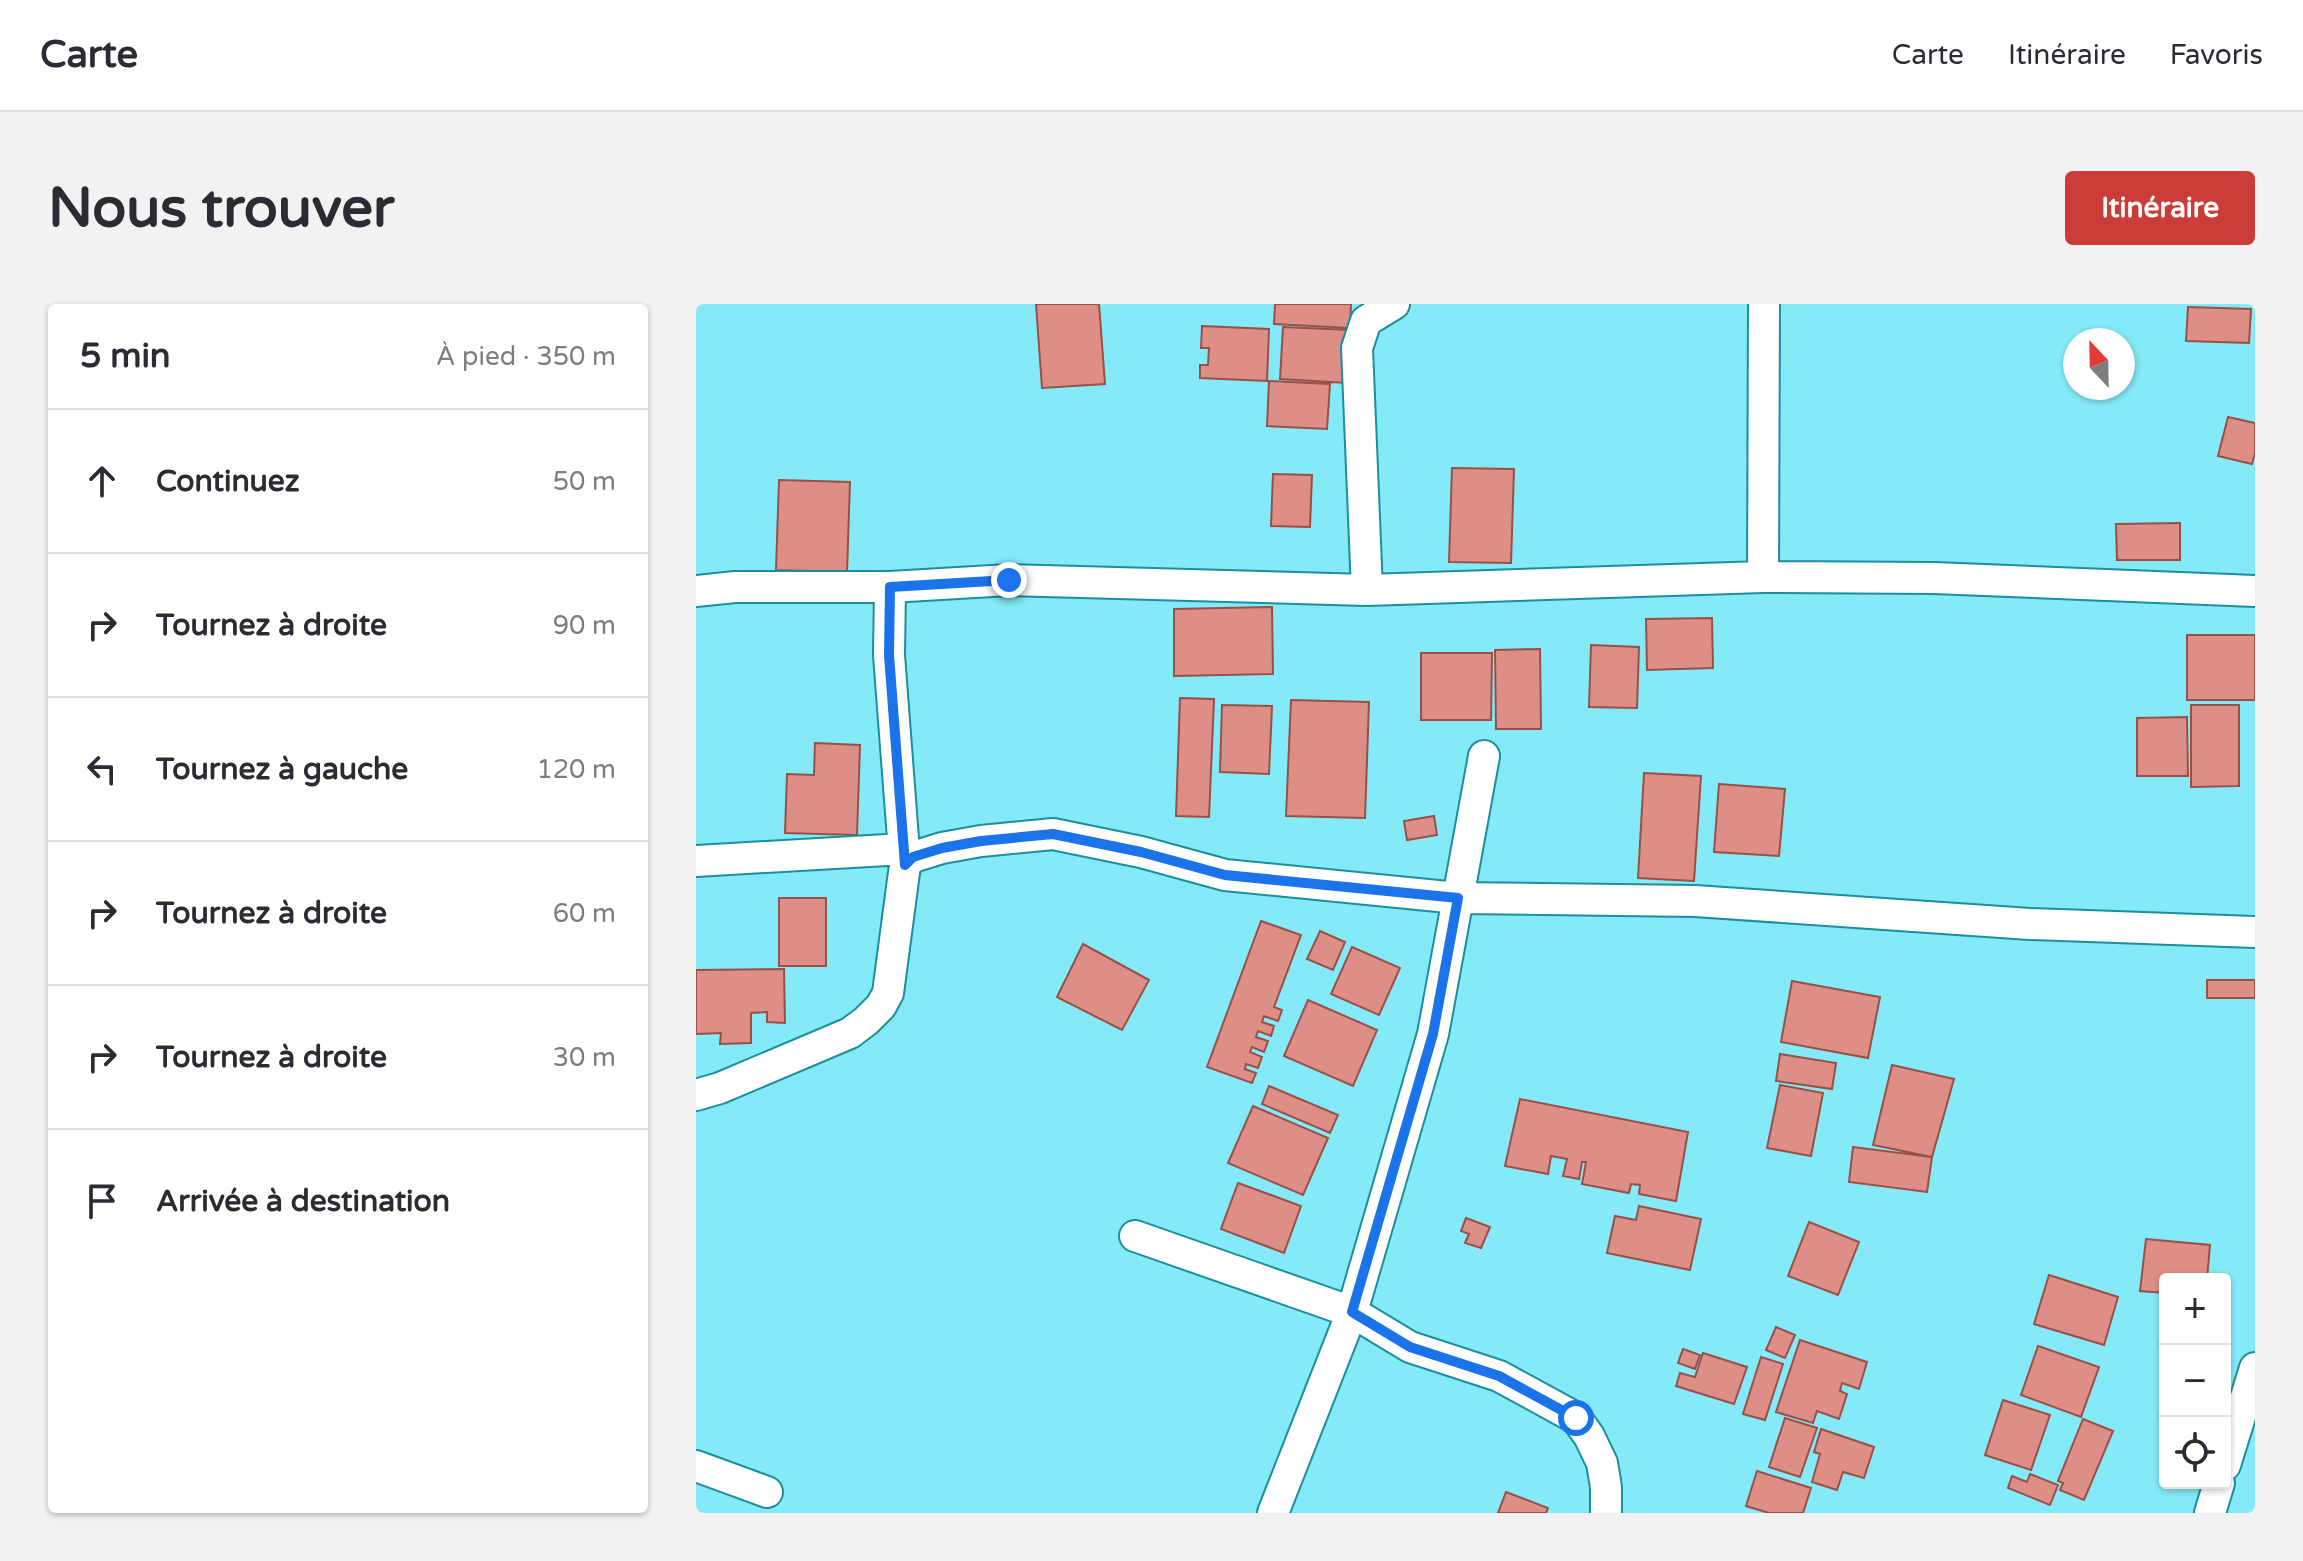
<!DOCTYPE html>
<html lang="fr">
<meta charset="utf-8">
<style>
:root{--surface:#fff;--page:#f2f2f3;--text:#2b2b33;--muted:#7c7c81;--line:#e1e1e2;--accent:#ca3c37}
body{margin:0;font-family:"Varela Round",sans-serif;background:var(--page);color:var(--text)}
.controls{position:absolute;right:24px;bottom:24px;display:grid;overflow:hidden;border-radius:8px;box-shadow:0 2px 6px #0004}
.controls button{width:72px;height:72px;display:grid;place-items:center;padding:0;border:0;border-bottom:2px solid var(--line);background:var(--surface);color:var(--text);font:40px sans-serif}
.compass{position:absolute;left:1367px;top:24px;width:72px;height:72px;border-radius:50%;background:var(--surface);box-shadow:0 2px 6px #0004;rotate:338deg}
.stop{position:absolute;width:24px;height:24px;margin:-18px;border:6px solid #1a73e8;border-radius:50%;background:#fff}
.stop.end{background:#1a73e8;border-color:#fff;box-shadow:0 2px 8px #0008}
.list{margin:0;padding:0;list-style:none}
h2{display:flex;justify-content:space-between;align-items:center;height:104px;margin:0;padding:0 32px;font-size:34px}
h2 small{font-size:26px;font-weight:400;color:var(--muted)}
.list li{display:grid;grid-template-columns:52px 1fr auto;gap:24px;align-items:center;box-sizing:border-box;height:144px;padding:0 32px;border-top:2px solid var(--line)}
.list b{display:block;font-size:30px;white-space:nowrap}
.list em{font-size:26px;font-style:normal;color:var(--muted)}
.icon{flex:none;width:44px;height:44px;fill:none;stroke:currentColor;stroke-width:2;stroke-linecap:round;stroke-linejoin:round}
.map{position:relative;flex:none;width:1559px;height:1209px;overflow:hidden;border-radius:8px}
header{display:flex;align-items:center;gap:48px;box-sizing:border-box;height:112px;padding:0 40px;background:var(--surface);border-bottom:2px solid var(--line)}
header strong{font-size:38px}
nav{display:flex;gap:44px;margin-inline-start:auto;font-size:28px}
.intro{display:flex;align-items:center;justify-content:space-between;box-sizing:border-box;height:192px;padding:0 48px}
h1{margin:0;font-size:56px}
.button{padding:20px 36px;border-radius:8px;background:var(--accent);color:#fff;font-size:28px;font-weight:700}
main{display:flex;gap:48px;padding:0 48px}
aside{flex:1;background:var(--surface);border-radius:8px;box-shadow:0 2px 6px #0004}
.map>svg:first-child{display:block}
.building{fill:#dd8f87;stroke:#985049;stroke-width:2}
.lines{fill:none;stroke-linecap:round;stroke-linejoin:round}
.minor-casing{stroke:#1b8f9c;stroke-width:34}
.minor{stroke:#fff;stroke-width:30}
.route{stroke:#1a73e8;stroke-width:10}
</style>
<header>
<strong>Carte</strong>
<nav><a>Carte</a><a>Itinéraire</a><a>Favoris</a></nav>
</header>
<div class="intro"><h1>Nous trouver</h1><a class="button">Itinéraire</a></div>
<main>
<aside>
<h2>5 min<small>À pied · 350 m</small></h2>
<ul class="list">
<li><svg class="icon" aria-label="ahead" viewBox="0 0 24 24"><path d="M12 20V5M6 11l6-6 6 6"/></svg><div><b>Continuez</b></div><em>50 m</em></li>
<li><svg class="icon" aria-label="right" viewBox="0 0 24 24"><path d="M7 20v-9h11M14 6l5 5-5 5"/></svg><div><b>Tournez à droite</b></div><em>90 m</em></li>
<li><svg class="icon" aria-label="left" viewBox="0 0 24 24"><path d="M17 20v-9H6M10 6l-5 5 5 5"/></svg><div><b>Tournez à gauche</b></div><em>120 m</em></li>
<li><svg class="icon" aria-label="right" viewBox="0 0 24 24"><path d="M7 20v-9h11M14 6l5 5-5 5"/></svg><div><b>Tournez à droite</b></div><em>60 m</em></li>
<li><svg class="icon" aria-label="right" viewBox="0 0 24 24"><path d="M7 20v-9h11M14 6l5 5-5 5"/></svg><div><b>Tournez à droite</b></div><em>30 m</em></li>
<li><svg class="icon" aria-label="arrive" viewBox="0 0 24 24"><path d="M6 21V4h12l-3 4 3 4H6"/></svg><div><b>Arrivée à destination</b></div></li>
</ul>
</aside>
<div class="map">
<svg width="1559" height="1209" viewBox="0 0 1559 1209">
<rect width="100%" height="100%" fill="#84eaf7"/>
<path class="building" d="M340,0h63l6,80 -63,4z
M579,0h76l-1,24 -76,-4z
M1492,3l63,2 -2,34 -63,-2z
M506,22l67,3 -2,52 -67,-3v-13h8l1,-17h-8z
M587,23l67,3 -3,53 -67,-4z
M573,77l61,3 -3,45 -60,-3z
M1532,113l27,6v30l-3,11 -34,-8z
M756,164l62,1 -3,94 -62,-1z
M577,170l39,1 -2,52 -39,-1z
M83,176l71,2 -3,90 -71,-2z
M1484,219v37h-63l-1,-36z
M576,303l1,67 -99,2v-67z
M1016,314l1,50 -66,2 -1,-51z
M1491,331h68v65h-68z
M895,341l48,2 -2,61 -48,-1z
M844,345l1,80h-45l-1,-79z
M725,349h71l-1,67h-70z
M484,394l34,1 -5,118 -33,-1z
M595,396l78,2 -4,116 -79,-2z
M526,401l50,1 -3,68 -49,-2z
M1495,401h48v81l-48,1z
M1491,413l1,59h-51v-58z
M119,439l45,2 -3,90 -72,-2 2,-59 27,1z
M948,469l57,3 -7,105 -56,-3z
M1023,480l66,5 -6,67 -65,-4z
M738,512l3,19 -30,5 -3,-19z
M83,594h47v68h-47z
M565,617l40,14 -27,72 8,3 -4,11 -14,-5 -2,6 12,4 -3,10 -13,-5 -2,6 12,4 -4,11 -12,-5 -2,5 12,5 -4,11 -12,-4 -1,5 11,4 -4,10 -45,-16z
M624,627l25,11 -12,28 -26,-11z
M387,640l66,36 -27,50 -65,-33z
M656,643l48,21 -21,47 -48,-21z
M88,665l1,54 -18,-1v-10l-16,1v30l-31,1 1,-11 -25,1v-64z
M1511,676h48v18h-48z
M1096,677l88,16 -12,61 -87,-16z
M612,696l69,30 -24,56 -69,-30z
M1084,750l56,9 -4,26 -56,-8z
M1196,761l62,14 -22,78 -59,-12z
M1084,781l43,8 -12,63 -44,-8z
M573,782l69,29 -8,18 -68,-29z
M824,795l168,33 -12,69 -37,-7 1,-9 -9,-1 -2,9 -47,-9 4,-22h-4l-3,17 -16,-3 4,-17 -16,-3 -3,18 -43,-8z
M557,802l75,32 -25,57 -75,-32z
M1157,843l79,10 -5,35 -78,-10z
M542,879l63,23 -17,47 -63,-24z
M943,902l62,13 -11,51 -83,-17 8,-37 21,4z
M770,914l24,9 -9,21 -16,-5 4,-9 -8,-3z
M1113,918l50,20 -21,53 -50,-19z
M1450,935l64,6 -3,34h-42v14l-25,-2z
M1353,971l69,22 -14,48 -70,-21z
M1080,1023l19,8 -10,23 -19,-8z
M1104,1036l67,22 -8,27 -17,-6 -2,8 7,3 -8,25 -22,-8 -4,12 -37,-11z
M1342,1042l61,21 -18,50 -60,-22z
M987,1045l17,6 -5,14 -17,-6z
M1007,1049l44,14 -13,37 -58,-18 4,-13 15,4z
M1065,1053l22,7 -18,56 -22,-6z
M1307,1096l47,15 -19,55 -46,-15z
M1089,1114l32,10 -17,49 -31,-10z
M1387,1115l30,12 -29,69 -24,-10 3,-7 -5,-2z
M1125,1125l53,18 -10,31 -21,-6 -6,18 -25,-8 8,-28 -6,-2z
M1061,1167l54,17 -8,25h-34l-23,-7z
M1334,1170l28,11 -8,20 -42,-17 4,-12 15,6z
M810,1188l42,16 -2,5h-48z"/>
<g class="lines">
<defs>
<path id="minor" d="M1067,273l1,-273
M194,283l119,-7 358,10 396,-13 171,1 321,13
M671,286l-10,-242 9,-27 28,-17
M0,287l39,-4h155l-1,68 16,210
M0,557l208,-12
M0,791l24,-7 130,-55 16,-12 15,-15 7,-13 17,-128 8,-8 29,-9 39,-7 72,-7 88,18 84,23 233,23 26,-142
M439,932l217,76 58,35 89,29 77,42 13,18 13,27 4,24v26
M1529,1161l30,-97
M0,1162l71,26
M577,1209l79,-201 81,-278 25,-136 237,3 335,23 225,8
M1514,1209l9,-30"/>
</defs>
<use href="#minor" class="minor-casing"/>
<use href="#minor" class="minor"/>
</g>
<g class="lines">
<path class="route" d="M313,276l-119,7 -1,68 16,210 8,-8 29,-9 39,-7 72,-7 88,18 84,23 233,23 -25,136 -81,278 58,35 89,29 77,42"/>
</g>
</svg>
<div class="controls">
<button>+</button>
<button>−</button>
<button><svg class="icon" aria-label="locate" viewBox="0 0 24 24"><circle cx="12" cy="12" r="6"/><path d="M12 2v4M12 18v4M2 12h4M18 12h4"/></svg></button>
</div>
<svg class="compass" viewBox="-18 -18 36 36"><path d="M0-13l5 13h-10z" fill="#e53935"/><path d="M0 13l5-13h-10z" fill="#7c7c81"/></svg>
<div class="stop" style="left:880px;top:1114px"></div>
<div class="stop end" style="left:313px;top:276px"></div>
</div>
</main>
